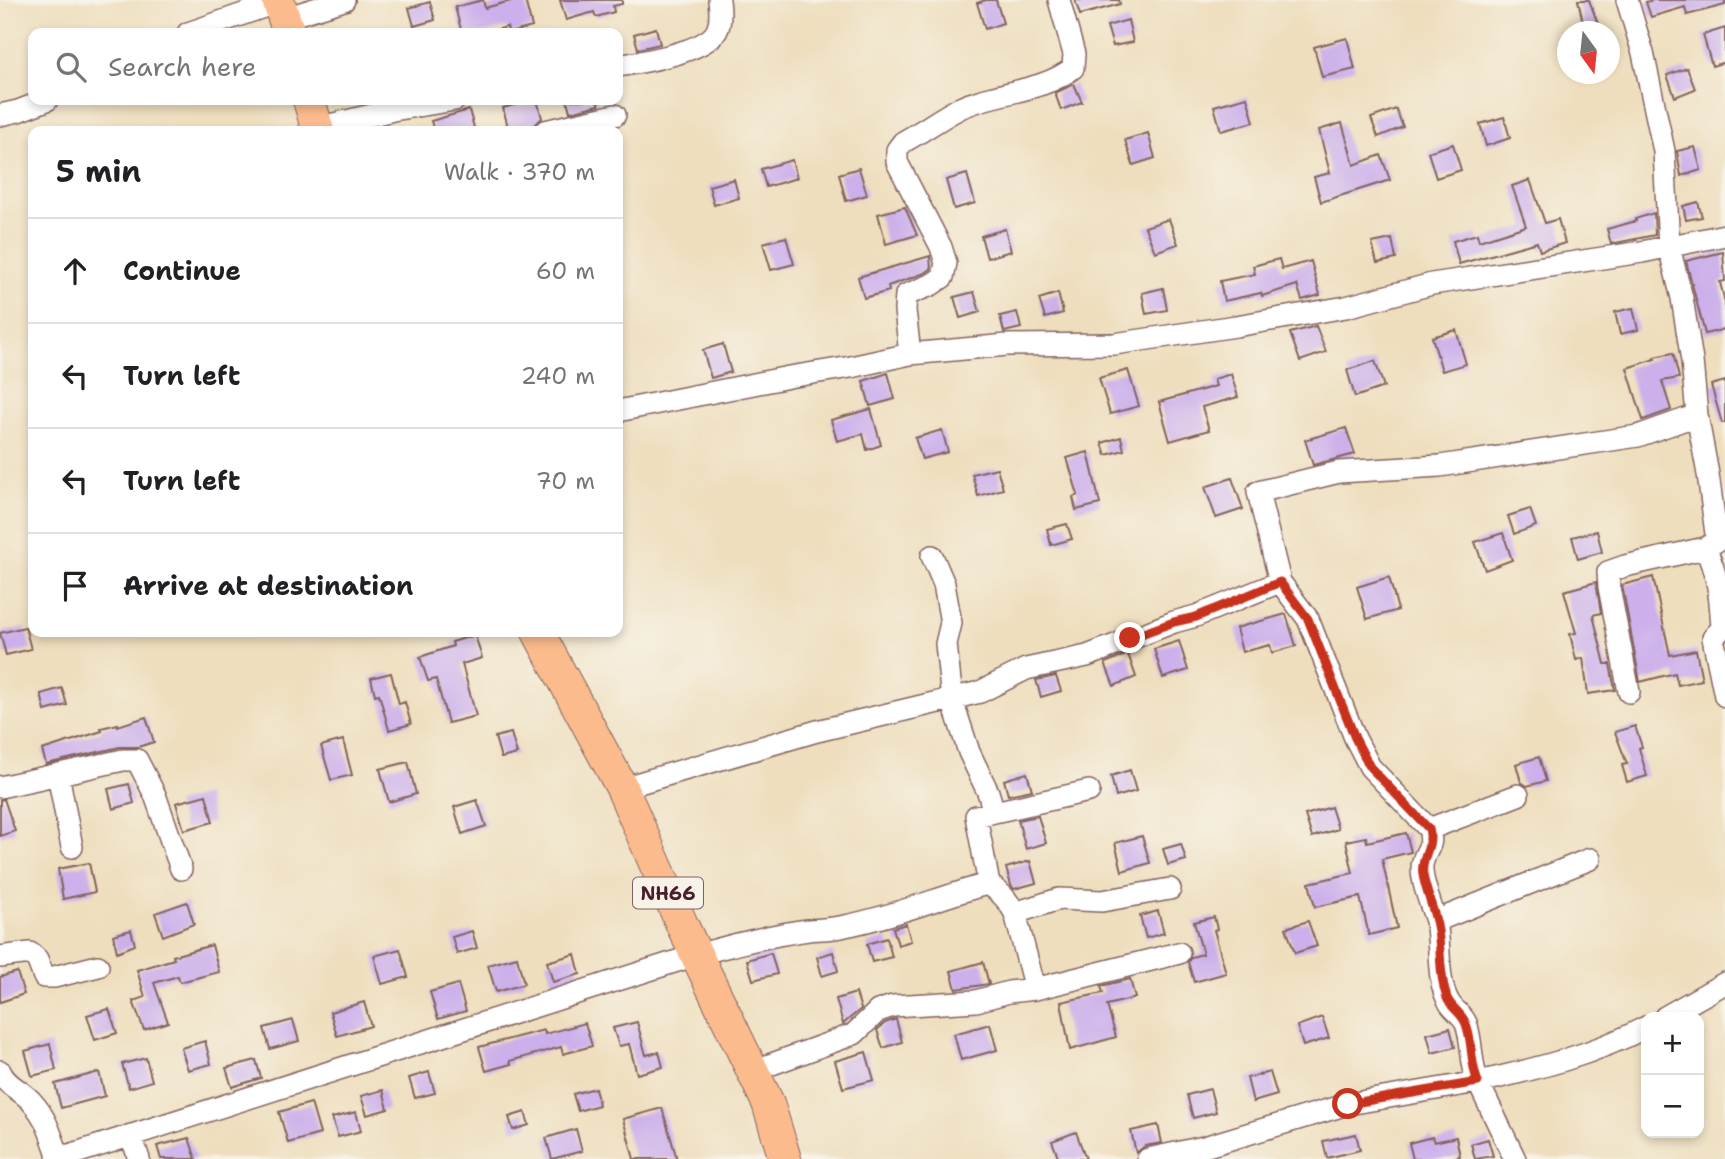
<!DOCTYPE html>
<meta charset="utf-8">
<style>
:root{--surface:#fff;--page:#f2f2f2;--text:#202124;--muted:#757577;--line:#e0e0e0}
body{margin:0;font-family:"Shantell Sans",sans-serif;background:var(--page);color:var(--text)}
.controls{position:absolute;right:21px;bottom:21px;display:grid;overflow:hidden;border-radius:14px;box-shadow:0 4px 10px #0003}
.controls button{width:63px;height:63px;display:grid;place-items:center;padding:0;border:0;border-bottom:2px solid var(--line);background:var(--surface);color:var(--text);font:35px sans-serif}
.compass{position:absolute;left:1557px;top:21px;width:63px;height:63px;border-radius:50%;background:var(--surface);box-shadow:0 4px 10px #0003;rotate:165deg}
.stop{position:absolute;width:21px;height:21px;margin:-16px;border:5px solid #c8321e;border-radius:50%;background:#fff}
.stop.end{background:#c8321e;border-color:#fff;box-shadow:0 2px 7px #0008}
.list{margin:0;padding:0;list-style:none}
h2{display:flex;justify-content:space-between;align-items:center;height:91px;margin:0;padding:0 28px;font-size:30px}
h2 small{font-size:23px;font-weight:400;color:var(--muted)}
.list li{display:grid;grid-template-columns:46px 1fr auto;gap:21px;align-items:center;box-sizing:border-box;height:105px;padding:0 28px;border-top:2px solid var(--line)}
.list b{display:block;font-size:26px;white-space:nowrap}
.list em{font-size:23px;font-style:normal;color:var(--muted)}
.icon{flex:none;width:38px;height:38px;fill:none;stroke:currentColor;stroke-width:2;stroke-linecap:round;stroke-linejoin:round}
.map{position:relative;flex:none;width:1725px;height:1159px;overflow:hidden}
.search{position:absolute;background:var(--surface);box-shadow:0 4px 10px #0003;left:28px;top:28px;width:595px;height:77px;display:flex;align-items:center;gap:18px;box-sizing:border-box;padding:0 24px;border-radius:14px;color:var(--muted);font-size:26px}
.panel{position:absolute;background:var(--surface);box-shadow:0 4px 10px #0003;left:28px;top:126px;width:595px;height:511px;border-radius:14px}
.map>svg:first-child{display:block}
.building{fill:#ccb0eb}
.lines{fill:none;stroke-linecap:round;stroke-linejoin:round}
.minor-casing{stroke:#83625e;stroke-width:24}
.highway-casing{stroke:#83625e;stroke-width:34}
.minor{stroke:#fff;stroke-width:21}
.highway{stroke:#fbbb8d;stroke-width:32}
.route{stroke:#c8321e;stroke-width:9}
.labels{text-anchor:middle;stroke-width:5;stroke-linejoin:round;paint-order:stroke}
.shield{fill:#f7f3e8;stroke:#7e5f64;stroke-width:2}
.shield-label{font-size:19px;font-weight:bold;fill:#4a1f2b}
</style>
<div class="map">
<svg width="1725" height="1159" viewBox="0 0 1725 1159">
<rect width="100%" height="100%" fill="#f7f3e8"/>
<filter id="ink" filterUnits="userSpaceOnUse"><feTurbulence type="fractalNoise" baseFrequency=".0143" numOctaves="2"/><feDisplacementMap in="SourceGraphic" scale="14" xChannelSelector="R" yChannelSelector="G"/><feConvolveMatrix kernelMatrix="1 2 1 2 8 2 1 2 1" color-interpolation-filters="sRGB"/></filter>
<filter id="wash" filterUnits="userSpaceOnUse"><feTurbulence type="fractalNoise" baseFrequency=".00686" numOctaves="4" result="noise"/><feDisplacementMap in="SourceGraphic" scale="28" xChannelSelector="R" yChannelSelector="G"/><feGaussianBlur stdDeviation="1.57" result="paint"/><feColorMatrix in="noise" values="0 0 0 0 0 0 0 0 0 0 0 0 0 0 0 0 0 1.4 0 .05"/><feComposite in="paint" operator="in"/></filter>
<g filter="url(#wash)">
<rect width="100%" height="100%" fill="#eedebd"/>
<g id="blocks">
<path class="building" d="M483,0l2,8 29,-8h11l7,27 -23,6 -2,-6 -22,6h-23l-7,-26z
M560,0h62v4l-9,2 1,6 -18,5 -2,-5 -28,8z
M986,0h10l7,23 -18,6 -8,-26z
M1075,0h44l1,4 -40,11z
M1578,0h11l12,32h-16z
M1653,0h72v5l-38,10 -2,-8 -34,10 -5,-15z
M430,2l5,18 -21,6 -5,-18z
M1128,20l5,22 -20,4 -6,-20z
M656,28l4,16 -22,5 -4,-15z
M1725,28v34l-13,4 -9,-31z
M1347,38l8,31 -33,8 -8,-30z
M1687,68l8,21 -20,8 -8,-22z
M1074,84l8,18 -21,8 -6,-17z
M1247,97l7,25 -33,9 -7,-25z
M532,100h5l5,18 -9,9 -24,4 -6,-23z
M567,100h30l2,5 -29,7z
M1396,109l7,18 -25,10 -7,-19z
M469,110l6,21h-41l-3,-10z
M1504,117l6,21 -24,8 -6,-22z
M1342,123l12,42 27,-10 9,25 -69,22 -7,-25 16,-4 -11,-43z
M1148,133l7,25 -22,7 -8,-25z
M1453,144l8,26 -25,8 -8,-26z
M1695,147l6,23 -20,6 -4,-25z
M792,160l5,18 -31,9 -5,-18z
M859,168l8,27 -21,6 -7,-27z
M967,174l8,29 -21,6 -8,-29z
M734,179l5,19 -25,7 -5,-19z
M1530,180l15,43 13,-4 7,24 -25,8 -3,-9 -78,22 -6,-23 24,-7 2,7 47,-15 -14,-40z
M1698,202l4,15 -16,3 -3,-14z
M905,207l12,28 -31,9 -8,-30z
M1654,213l1,22 -44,9 -4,-15 29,-8 -1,-2z
M1169,219l9,25 -23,8 -10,-25z
M1005,229l6,22 -24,7 -6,-22z
M786,237l8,27 -23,6 -8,-27z
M1392,239l4,20 -19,4 -5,-20z
M1723,252l2,29 -5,1 5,21v26l-20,5 -19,-73z
M930,256l1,13 -6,4 -37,13 1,5 -25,7 -6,-21z
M1279,259l3,10 29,-8 9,34 -18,5 -5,-15 -35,11 -1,-3 -37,8 -4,-20 35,-7 -2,-8z
M1163,288l4,22 -21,4 -4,-21z
M974,292l6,20 -20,6 -6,-21z
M1058,293l5,20 -18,5 -6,-19z
M1633,308l5,22 -18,4 -5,-22z
M1017,312l4,16 -17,4 -4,-16z
M1316,326l10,26 -26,9 -10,-28z
M1456,330l10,34 -24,7 -10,-34z
M723,344l8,28 -20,6 -8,-28z
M1673,353l6,25 -17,3 9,29 -28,10 -16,-52 28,-9 -1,-2z
M1375,361l9,26 -29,10 -8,-27z
M1128,370l11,36 -29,8 -11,-36z
M888,373l7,26 -25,7 -7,-25z
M1231,374l7,23 -36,10 7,23 -39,11 -11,-39 57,-16 -2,-7z
M1725,381v42h-3l-11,-38z
M871,409l10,36 -14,5 -4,-16 -26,7 -6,-21z
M1346,428l9,26 -42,11 -8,-25z
M942,430l6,22 -26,7 -7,-21z
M1121,437l3,13 -18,5 -4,-12z
M1088,452l12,52 -24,6 -3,-13 5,-2 -11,-37z
M997,468l6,21 -25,7 -6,-22z
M1232,478l11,31 -27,9 -11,-31z
M1530,509l6,17 -22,8 -6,-18z
M1067,524l5,15 -21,6 -4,-16z
M1597,531l5,21 -24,7 -6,-22z
M1503,533l9,27 -27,10 -10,-28z
M1389,577l9,33 -31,9 -10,-32z
M1653,577l17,78 26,-5 6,30 -24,5 -3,-12 -35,9 -18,-97z
M1596,582l5,31 -8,2 12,49h5l5,26 -27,4 -5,-36 -7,2 -6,-26 6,-1 -12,-42z
M1286,614l10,32 -24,7 -2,-8 -28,7 -6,-24z
M25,627l6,22 -25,6 -6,-22z
M475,635l7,23 -20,6 14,52 -28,7 -12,-44 -8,2 -8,-24 33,-11 -1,-4z
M1179,641l9,29 -25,8 -9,-29z
M1128,654l8,23 -22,9 -9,-23z
M391,673l8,31 6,-2 6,22 -22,6 -10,-36 -4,1 -4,-17z
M1056,676l5,15 -20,6 -5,-17z
M62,688l5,17 -22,6 -4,-17z
M146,717l8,25 -16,5h-18l-74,17 -4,-14 60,-19 -1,-3 17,-4v2z
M1635,726l7,21 -3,1 8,28 -20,6 -5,-17 5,-1 -12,-32z
M511,733l6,21 -16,4 -6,-21z
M343,740l9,35 -21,5 -10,-34z
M1539,757l7,24 -19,5 -6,-4 -5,-18z
M408,762l8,32 -27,8 -9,-33z
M1130,770l6,21 -20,6 -5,-21z
M1027,773l5,17 -24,5 -4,-15z
M129,784l5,19 -21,6 -5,-20z
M206,795l7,27 -29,8 -8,-27z
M4,799l11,32 -15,5v-36z
M477,800l9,26 -24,8 -8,-27z
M1331,807l7,22 -26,8 -7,-22z
M1038,816l8,27 -20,6 -8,-29z
M1406,833l5,19 -29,7 15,69 -28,7 -9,-38 -45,10 -6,-24 44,-10 -7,-32 20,-4 1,5z
M1142,836l8,27 -28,8 -7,-28z
M1181,844l5,16 -18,5 -5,-16z
M1030,861l6,22 -22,6 -3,-4 -5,-17z
M89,863l6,29 -32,7 -5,-30z
M187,902l7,22 -31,12 -8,-23z
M1158,911l6,22 -18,5 -6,-22z
M1214,917l3,12 -3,1 12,43 -32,9 -6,-20 3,-5 12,-3 -9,-32z
M1308,921l9,25 -22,7 -9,-25z
M906,924l5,17 -13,4 -5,-17z
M131,930l4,15 -18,7 -4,-17z
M472,931l5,17 -20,6 -5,-17z
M887,938l5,19 -20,5 -5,-18z
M212,945l7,27 -39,10 -2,-6 -24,7 14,39 -24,8 -11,-29 12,-4 -8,-27 37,-11 -1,-3z
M400,949l8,28 -26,7 -8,-28z
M833,952l5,19 -16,5 -5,-19z
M771,953l6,21 -24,6 -6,-20z
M575,954l5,20 -27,8 -6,-20z
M517,957l7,27 -28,8 -8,-27z
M983,962l6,22 -33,5 -5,-18z
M17,972l7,22 -24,8v-25z
M1130,979l5,19 -28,7 9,32 -46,13 -9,-48 42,-9 -2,-7z
M458,984l8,27 -28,8 -8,-27z
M856,993l5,16 -18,15 -7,-25z
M364,1002l7,24 -34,10 -7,-24z
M109,1009l8,24 -22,7 -8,-25z
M1322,1017l7,21 -26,8 -6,-20z
M896,1019l6,23 -19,6 -6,-18 8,-7z
M293,1020l6,21 -29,8 -6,-21z
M637,1022l9,33 13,-3 4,15 -26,7 -8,-30 -10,2 -6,-18z
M585,1023l7,23 -29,8 -2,-7 -51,14 1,3 -25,7 -7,-24 65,-17 1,4z
M990,1024l7,26 -36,10 -7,-26z
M1450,1028l5,19 -23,6 -5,-19z
M205,1041l6,23 -23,6 -7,-22z
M50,1044l6,26 -24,6 -7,-25z
M866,1052l8,28 -31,8 -8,-27z
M146,1058l6,23 -23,7 -7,-24z
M256,1060l5,18 -29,9 -6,-19z
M99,1072l6,24 -44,12 -6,-24z
M429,1072l6,21 -20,5 -6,-20z
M1270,1072l7,23 -24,7 -6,-24z
M595,1088l4,17 -21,6 -5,-17z
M1210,1089l6,23 -23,6 -6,-23z
M383,1090l5,19 -21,6 -6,-19z
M311,1103l9,31 -32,9 -9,-31z
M662,1108l15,51h-43l-11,-40z
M356,1112l5,19 -23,6 -6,-19z
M525,1112l4,13 -16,5 -4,-13z
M1158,1125l4,18 -17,3 -9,7 -5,-22z
M576,1129l6,22 -30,8 -6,-21z
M1076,1132l10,27h-27l-7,-18z
M1356,1134l4,16 -33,8 -4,-17z
M1432,1137l2,5 22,-5 4,19 -12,3h-35l-4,-16z
M189,1138l7,21h-35l-4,-13z
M1488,1139l5,17 -18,3 -4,-15z"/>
</g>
</g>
<g filter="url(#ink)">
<use href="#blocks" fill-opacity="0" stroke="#83625e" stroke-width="2"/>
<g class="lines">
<defs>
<path id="minor" d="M1627,0l16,53 21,98 5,96 13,51 10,63 5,54 11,59 9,67 -12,7 -80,18 -17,6 1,15 20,105
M285,18l59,-18
M188,33l90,-31
M618,66c22,-4 92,-14 100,-38 3,-8 2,-20 1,-28
M0,115l18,-4 29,-11
M317,128l76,-18 62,-10
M545,131l70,-16
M910,354l-5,-44 1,-15 25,-10 12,-8 3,-14 -5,-16 -44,-85v-12l6,-8c19,-10 37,-24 57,-34 36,-17 81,-15 113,-40l1,-14 -15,-54
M618,411l171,-34 62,-10 59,-13 97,-9 107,-1 122,-18 110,-19 86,-23 210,-32 83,-17
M1705,548c14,29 15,49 17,80l-9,10 12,58
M932,556l12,28 7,39 -5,21 6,56 17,52 19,40 6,20
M58,774l14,73
M0,787l123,-27h14l18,35 26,74
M622,788l195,-57 163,-39 46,-23 61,-13 87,-34 22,-6 84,-34
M1518,795l-89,34 -59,-62 -15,-29 -47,-119 -28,-37 -22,-90 81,-20 101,-6 198,-30 59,-21
M1429,829c5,19 -2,17 -6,32 -5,14 9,46 13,60l154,-62
M986,883c14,8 21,16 29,30
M1436,921c5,24 0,60 13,81 4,8 13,12 17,21 7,19 4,40 12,59 58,-13 115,-27 168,-55
M0,957l30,-4 7,6 7,18h10l44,-11
M1035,989l-20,-76 44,-14 43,2 68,-12
M1665,1017l60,-34
M0,1071c6,15 22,19 32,31 15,16 20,36 27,56
M753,1071l101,-37 24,-23 15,-5 83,-5 33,-9 26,-3 144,-36
M131,1135l8,24
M57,1159l639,-204c37,-10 74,-20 112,-25 12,-1 25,-1 37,-4 47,-9 90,-27 135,-40l6,-3 2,-4 -12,-63 113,-25
M1148,1159l56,-12 144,-43 130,-22 37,77"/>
<path id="highway" d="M278,0l11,33
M309,100l9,31
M538,632l84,156 61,139 85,176 17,56"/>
</defs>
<use href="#minor" class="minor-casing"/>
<use href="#highway" class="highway-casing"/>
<use href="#minor" class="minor"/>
<use href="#highway" class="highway"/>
</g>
</g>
<g class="lines" filter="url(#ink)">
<path class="route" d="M1130,638l44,-16 22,-5 84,-35 28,37 47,119 15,29 59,62c5,18 -9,29 -6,46 4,22 15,42 16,64 2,20 1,39 8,59 4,10 15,15 19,26 7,19 4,39 12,58l-130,22"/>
</g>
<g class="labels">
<rect class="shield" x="633" y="877.5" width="70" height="31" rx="5"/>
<g class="shield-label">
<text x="668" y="900">NH66</text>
</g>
</g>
</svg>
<div class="controls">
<button>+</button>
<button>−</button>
</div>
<svg class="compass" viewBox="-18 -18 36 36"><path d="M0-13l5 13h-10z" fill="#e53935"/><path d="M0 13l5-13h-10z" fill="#757577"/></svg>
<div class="stop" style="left:1348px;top:1104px"></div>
<div class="stop end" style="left:1130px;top:638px"></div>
<div class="search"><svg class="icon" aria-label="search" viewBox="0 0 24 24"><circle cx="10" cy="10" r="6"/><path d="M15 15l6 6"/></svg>Search here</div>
<section class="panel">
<h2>5 min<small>Walk · 370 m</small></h2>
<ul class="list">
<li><svg class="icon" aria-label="ahead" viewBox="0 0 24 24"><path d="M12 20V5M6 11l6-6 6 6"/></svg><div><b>Continue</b></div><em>60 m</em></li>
<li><svg class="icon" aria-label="left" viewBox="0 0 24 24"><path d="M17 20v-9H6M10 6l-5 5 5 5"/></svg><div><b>Turn left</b></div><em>240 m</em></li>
<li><svg class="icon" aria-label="left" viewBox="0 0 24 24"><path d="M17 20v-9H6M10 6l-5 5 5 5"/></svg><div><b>Turn left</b></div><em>70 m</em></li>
<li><svg class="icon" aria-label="arrive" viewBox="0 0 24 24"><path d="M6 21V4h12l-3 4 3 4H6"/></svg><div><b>Arrive at destination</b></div></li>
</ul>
</section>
</div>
